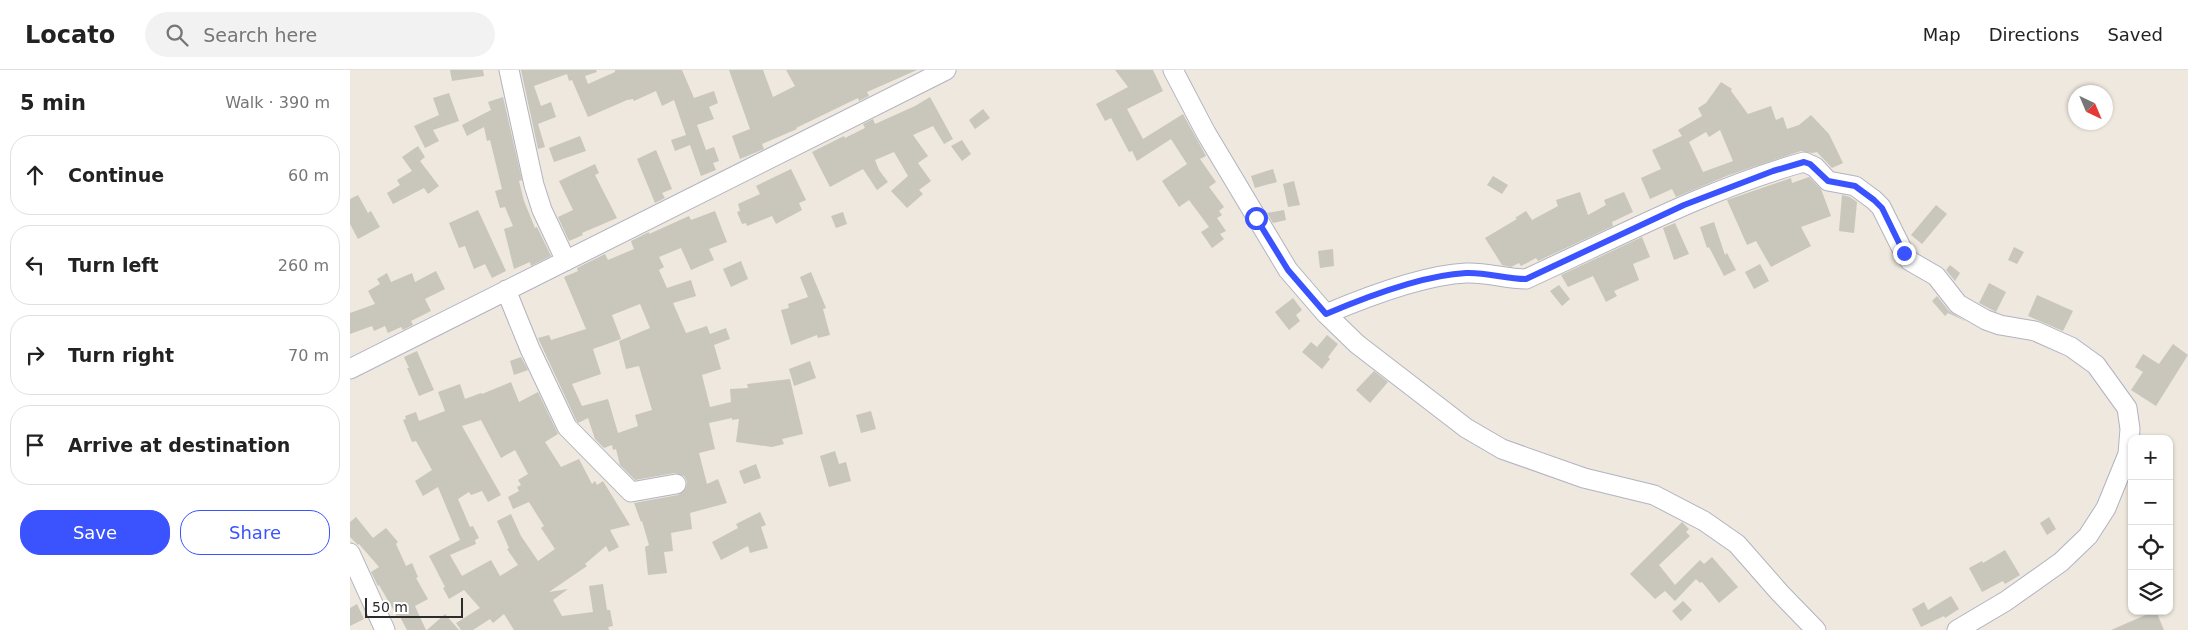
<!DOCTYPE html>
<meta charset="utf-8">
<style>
:root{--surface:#fff;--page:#f2f2f2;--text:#222;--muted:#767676;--line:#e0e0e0;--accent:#3a53ff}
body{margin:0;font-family:"DejaVu Sans",sans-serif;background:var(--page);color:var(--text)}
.controls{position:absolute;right:15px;bottom:15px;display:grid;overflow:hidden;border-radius:10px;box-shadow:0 1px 4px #0004}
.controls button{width:45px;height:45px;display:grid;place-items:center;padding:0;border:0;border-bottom:1px solid var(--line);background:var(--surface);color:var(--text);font:25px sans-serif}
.compass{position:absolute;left:1718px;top:15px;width:45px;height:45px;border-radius:50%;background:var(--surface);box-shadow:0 1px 4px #0004;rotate:136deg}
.scale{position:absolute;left:15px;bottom:12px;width:98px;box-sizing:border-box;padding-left:5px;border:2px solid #2c2c2c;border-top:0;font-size:14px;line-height:18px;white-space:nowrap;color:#2c2c2c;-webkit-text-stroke:4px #fff;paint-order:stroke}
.stop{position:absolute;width:15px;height:15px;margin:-11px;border:4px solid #3a53ff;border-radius:50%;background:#fff}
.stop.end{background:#3a53ff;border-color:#fff;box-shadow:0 1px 5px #0008}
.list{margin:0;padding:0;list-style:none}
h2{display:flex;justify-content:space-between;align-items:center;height:65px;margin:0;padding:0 20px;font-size:21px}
h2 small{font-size:16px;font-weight:400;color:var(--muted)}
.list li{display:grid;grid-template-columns:32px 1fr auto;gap:15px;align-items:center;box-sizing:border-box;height:80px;margin:0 10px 10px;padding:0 10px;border:1px solid var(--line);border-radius:20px}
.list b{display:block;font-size:19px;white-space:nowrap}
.list em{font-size:16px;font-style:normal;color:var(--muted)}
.actions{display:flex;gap:10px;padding:15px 20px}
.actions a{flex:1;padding:11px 0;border:1px solid var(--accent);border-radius:20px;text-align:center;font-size:18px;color:var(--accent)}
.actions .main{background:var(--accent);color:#fff}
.icon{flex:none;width:28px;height:28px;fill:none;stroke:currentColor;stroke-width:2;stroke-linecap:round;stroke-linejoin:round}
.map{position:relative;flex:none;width:1838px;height:560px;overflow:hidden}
header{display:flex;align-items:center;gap:30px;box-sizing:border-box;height:70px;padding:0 25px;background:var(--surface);border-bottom:1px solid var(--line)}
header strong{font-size:24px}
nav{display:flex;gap:28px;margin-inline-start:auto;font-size:18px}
.search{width:350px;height:45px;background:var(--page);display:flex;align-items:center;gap:12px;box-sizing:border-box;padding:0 18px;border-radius:28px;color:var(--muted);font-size:19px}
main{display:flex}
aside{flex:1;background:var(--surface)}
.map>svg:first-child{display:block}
.building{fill:#c9c6bc;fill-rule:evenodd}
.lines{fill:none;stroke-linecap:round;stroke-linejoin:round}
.minor-casing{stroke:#b2b3c0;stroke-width:21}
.minor{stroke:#fff;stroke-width:19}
.route{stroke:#3a53ff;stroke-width:6}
</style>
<header>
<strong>Locato</strong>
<div class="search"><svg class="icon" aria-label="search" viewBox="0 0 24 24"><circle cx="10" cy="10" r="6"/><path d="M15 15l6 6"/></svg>Search here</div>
<nav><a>Map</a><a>Directions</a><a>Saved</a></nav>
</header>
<main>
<aside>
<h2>5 min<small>Walk · 390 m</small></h2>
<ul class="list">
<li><svg class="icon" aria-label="ahead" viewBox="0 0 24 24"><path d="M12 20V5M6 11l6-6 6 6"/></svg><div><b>Continue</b></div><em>60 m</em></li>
<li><svg class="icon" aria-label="left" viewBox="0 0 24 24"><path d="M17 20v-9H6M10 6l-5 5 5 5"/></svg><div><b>Turn left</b></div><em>260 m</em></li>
<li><svg class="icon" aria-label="right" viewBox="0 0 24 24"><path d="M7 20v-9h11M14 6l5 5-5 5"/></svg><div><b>Turn right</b></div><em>70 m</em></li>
<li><svg class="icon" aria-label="arrive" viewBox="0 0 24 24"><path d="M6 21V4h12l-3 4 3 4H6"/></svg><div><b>Arrive at destination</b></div></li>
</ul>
<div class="actions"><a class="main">Save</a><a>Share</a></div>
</aside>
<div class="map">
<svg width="1838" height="560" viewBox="0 0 1838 560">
<rect width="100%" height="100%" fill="#eee8de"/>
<path class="building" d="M100,0h33l1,6 -32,5z
M171,0h75l1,2 -12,4 3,8 27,-12v-2h67l12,28 20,-7 4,12 -9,4 5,12 -17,6 9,25 8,-3 5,14 -6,2 3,7 -15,6 -11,-31 -15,6 -4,-11 15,-5 -12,-35 -12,6 -6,-15 -22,10 -1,-2 -6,1 -39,17 -16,-37 -3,1 -2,-7 -33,12 7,20 10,-4 5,15 -18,7 7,23 -7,2z
M379,0h34l10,27 22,-11 -9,-16h131l-50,22 2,4 -10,5 -1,-3 -62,30 1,1 -35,15 2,5 -24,10 -8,-23 18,-7z
M765,0h38l10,21 -36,18 16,30 40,-25 23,42 -6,3 16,23 -7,5 15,20 -5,4 3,4 -5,3 9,13 -6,3 4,5 -12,9 -11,-16 8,-5 -20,-27 -10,7 -17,-26 25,-17 -16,-25 -34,22 -5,-10 -3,1 -18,-34 -6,3 -9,-17 32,-17z
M1371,12l11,7 -1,2 17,23 23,-8 5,14 7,-3 4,12 12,-4 12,-10 18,19 14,29 -11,5 -15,-16 -5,1 -11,-2 -72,24 -53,22 -4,-8 -22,10 -9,-21 20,-9 -9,-19 30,-14 -4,-6 24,-14 -4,-8 8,-5zM1370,60l13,31 -30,11 -14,-30 17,-10 3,5z
M99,23l10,28 -26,9 6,11 -14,7 -11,-22 25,-11 -6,-17z
M153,27l19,83 -3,1 5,20 11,27 2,-1 14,29 -20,10 -1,-4 -16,7 -10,-40 9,-3 -8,-19 -5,1 -5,-17 7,-2 -12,-49 -3,1 -3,-14 -17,9 -5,-11 29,-15 -3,-8z
M580,27l23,42 -9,5 -11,-18 -20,9 15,21 -10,7 13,18 -12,9 4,4 -16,14 -16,-17 17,-15 -14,-24 -19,8 4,10 9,12 -11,8 -14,-21 -33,18 -18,-35 32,-16 1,2 20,-10 -2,-4 10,-5 2,5 40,-18z
M633,39l7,9 -15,11 -6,-9z
M230,66l6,15 -32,11 -5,-14z
M612,70l9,14 -9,7 -11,-15z
M68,76l7,11 -5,4 19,25 -11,8 -4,-6 -31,16 -6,-11 13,-8 -3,-5 15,-9 -10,-14z
M306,80l16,39 -10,4 3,5 -10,5 -18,-44z
M245,94l4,9 -4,2 22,43 -35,15 1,2 -14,6 -11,-24 15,-7 -14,-29z
M441,99l15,31 -7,3 3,7 -26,14 -4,-8 -25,10 -1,-3 -4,1 -5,-12 3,-1 -2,-7 22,-10 -4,-8z
M923,99l4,13 -22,6 -4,-12z
M1143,106l15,9 -6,9 -15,-9z
M1459,107l12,12 10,27 -30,11 10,19 -40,21 -15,-26 -9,4 -20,-45 64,-22 1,5z
M944,111l6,24 -12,2 -5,-23z
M1230,122l8,23 18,-10 -2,-5 20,-8 9,20 -21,10 1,4 -75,35 -2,-3 -15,8 -2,-3 -8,4 -9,-2 -17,-27 32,-19 -2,-1 11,-7 6,9 26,-14 -2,-6z
M8,125l10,18 3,-2 9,16 -22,12 -8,-15v-25z
M1492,125l8,2 7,5 -3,31 -15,-2z
M1586,135l11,9 -25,30 -11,-9z
M128,140l28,61 -14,7 -7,-14 -11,5 -9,-23 -6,2 -10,-25z
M934,140l2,10 -13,3 -6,-10z
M365,141l12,31 -18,7 5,11 -23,10 -10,-22 -22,9 5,10 -5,3 8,18 24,-8 5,16 -23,7 13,30 21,-7 3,8 16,-6 4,11 -16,6 7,24 -19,6 8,32 21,-5 -1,-13 18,-1 -1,-4 43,-5 13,55 -21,5 2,5 -12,3 -36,-5 3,-23 -7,1v-2l-23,5 6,26 -16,4 8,31 11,-5 9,24 -37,10 2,16 -21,4 2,18 -9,1 3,21 -19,2 -3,-28 4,-2 -7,-24 -1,1 -7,-19 44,-8 8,-7 1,-6 -3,-6 -9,-3 -40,7 -15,-15 -4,-16 -3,1 -1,-5 -8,3 -9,-9 -7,-21 -10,5 -2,-3 -38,-82 11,-3 2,5 35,-11 -22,-52 14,-6 -1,-3 28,-14 3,6 26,-11 -3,-8 18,-9v2l40,-18 2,4zM290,234l10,24 -31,13 7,28 13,-3 13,44 -17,5 3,11 -20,7 -10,-34 -26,7 -10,-22 29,-10 -8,-25 28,-10 -9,-24z
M493,142l4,12 -11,4 -5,-12z
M1364,152l11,33 2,-2 9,17 -12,6 -15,-29 -2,1 -7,-21z
M1325,153l14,31 -15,6 -11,-32z
M1292,167l8,20 -17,7 6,16 -25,11 3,5 -11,6 -13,-26 -25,11 -7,-12z
M1664,177l10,5 -7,12 -9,-4z
M983,179l1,17 -14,2 -2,-17z
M391,191l7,18 -17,8 -8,-18z
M1410,194l9,17 -15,8 -9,-17z
M1600,195l10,8 -5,8 -9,-11z
M86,201l9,18 -20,10 6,12 -20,10 2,4 -10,5 -2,-3 -13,6 -3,-7 -11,5 -2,-5 -22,8v-21l25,-9 -7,-13 12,-7 -3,-5 10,-6 4,9 21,-9 3,9z
M461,202l15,36 -3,1 7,26 -12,3 -1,-3 -26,10 -10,-35 8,-2 -1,-4 20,-7 -8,-20z
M1639,213l17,9 -10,20 -17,-9z
M1209,215l11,14 -8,7 -12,-15z
M1687,225l36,16 -10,20 -35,-15z
M1587,226l12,15 16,10 -17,-8 -3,3 -13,-15z
M943,228l9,12 -6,5 4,6 -11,9 -14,-18z
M977,265l11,9 -10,13 2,2 -8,10 -20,-17 9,-10 6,5z
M1823,274l15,11 -32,51 -25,-16 12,-18 -8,-5 8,-13 16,10z
M67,281l17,39 -15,6 -12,-28h2l-5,-11z
M171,287l7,13 -14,5 -4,-14z
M460,291l6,17 -22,8 -5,-17z
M1024,301l14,11 -18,21 -14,-13z
M161,312l8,20 19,-10 20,42 -13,8 16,25 18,-8 13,25 3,-3 2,4 6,-4 27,44 -20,5 9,17 -10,5 -3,-6 -21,18 2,2 -38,26 19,-3 -15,11 9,16 31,-4 -4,-26 14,-2 4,26h3l3,16 -5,1 1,3h-95l-10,-16 -11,9 -3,-4 -17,11h-12l-5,-7 24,-15 -16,-18 -15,9 -6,-11 2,-1 -16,-31 31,-16 -22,-53 -15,9 -8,-15 17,-11 -16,-29 -4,1 -9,-22 3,-1 -1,-3 11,-4 3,9 26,-10 -7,-19 22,-8 5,15 16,-6 1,1zM131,350l20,38 14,-8 13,24 -10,6 3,5 -4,2 2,4 -11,6 5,12 16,-7 15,24 -3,2 14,21 -17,12 -17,-25 -10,-22 -14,7 12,27 -2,1 11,16 -18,11 -9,-16 -29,16 -12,-21 26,-11 -1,-4 4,-2 -6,-12 -3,1 -12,-28 11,-7 2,3 11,-4 6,11 13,-7 -39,-69z
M521,341l5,18 -15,4 -5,-18z
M485,381l4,13 7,-2 5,19 -22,6 -9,-31z
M406,394l5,14 -17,6 -5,-13z
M410,442l6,13 -5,2 7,21 -18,5 -2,-7 -27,14 -9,-18 26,-14 -2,-4z
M6,447l17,21 13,-10 12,14 -2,2 10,22 6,-3 6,14 -2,1 12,21 -13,7 11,24h-19l-8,-15 -2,1 -18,-31 -1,1 -7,-14 8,-5 -20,-23 -1,1 -8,-8v-15z
M1699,447l7,12 -9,6 -7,-12z
M1332,452l7,7 -3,3 4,4 -31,29 16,20 25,-25 4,4 8,-7 26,30 -19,16 -17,-21 -2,1 -4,-4 -21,22 -10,-10 -10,8 -25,-25z
M1655,480l15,25 -15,9 -2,-3 -21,11 -13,-24 13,-7 1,2z
M1601,526l8,13 -14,9 -1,-2 -23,11 -9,-18 12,-7 4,8z
M1333,531l9,9 -11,11 -9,-10z
M7,534l7,15 -14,7v-18z
M1806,541l8,19h-53l44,-19z
M95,544l14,16h-32z"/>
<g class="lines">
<defs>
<path id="minor" d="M159,0l25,115 8,25 24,51
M823,0l33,63 82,137 38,44 31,30 109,84 36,21 82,29 70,17 50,26 33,23 43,49 36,37
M156,220l24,59 37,78 64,65 45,-8
M976,244c40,-17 97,-39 140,-41 21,-1 39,6 60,6 92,-42 181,-90 278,-117l11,5 13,14 27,5 19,14 7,7 23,46 6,8 26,15 22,28 28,16 14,5 35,6 36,16 25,18 31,43 3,21 -2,25 -22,54 -18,28 -27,26 -55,39 -49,29
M0,299l596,-299
M0,483l35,77"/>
</defs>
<use href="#minor" class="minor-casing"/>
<use href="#minor" class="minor"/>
</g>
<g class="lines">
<path class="route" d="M906,148l32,52 38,44c40,-17 97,-39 140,-41 21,-1 39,6 60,6l158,-74 89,-34 31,-9 6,2 18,17 27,5 19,14 8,8 22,45"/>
</g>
</svg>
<div class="controls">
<button>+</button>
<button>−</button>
<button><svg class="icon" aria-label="locate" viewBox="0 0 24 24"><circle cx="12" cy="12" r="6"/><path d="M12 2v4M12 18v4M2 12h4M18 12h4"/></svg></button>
<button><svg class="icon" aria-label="layers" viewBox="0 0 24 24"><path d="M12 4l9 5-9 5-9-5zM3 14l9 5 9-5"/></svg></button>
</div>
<svg class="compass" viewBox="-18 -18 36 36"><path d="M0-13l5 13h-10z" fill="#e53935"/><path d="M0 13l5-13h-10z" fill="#767676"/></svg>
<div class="scale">50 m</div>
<div class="stop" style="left:906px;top:148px"></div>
<div class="stop end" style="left:1554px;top:183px"></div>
</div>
</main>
